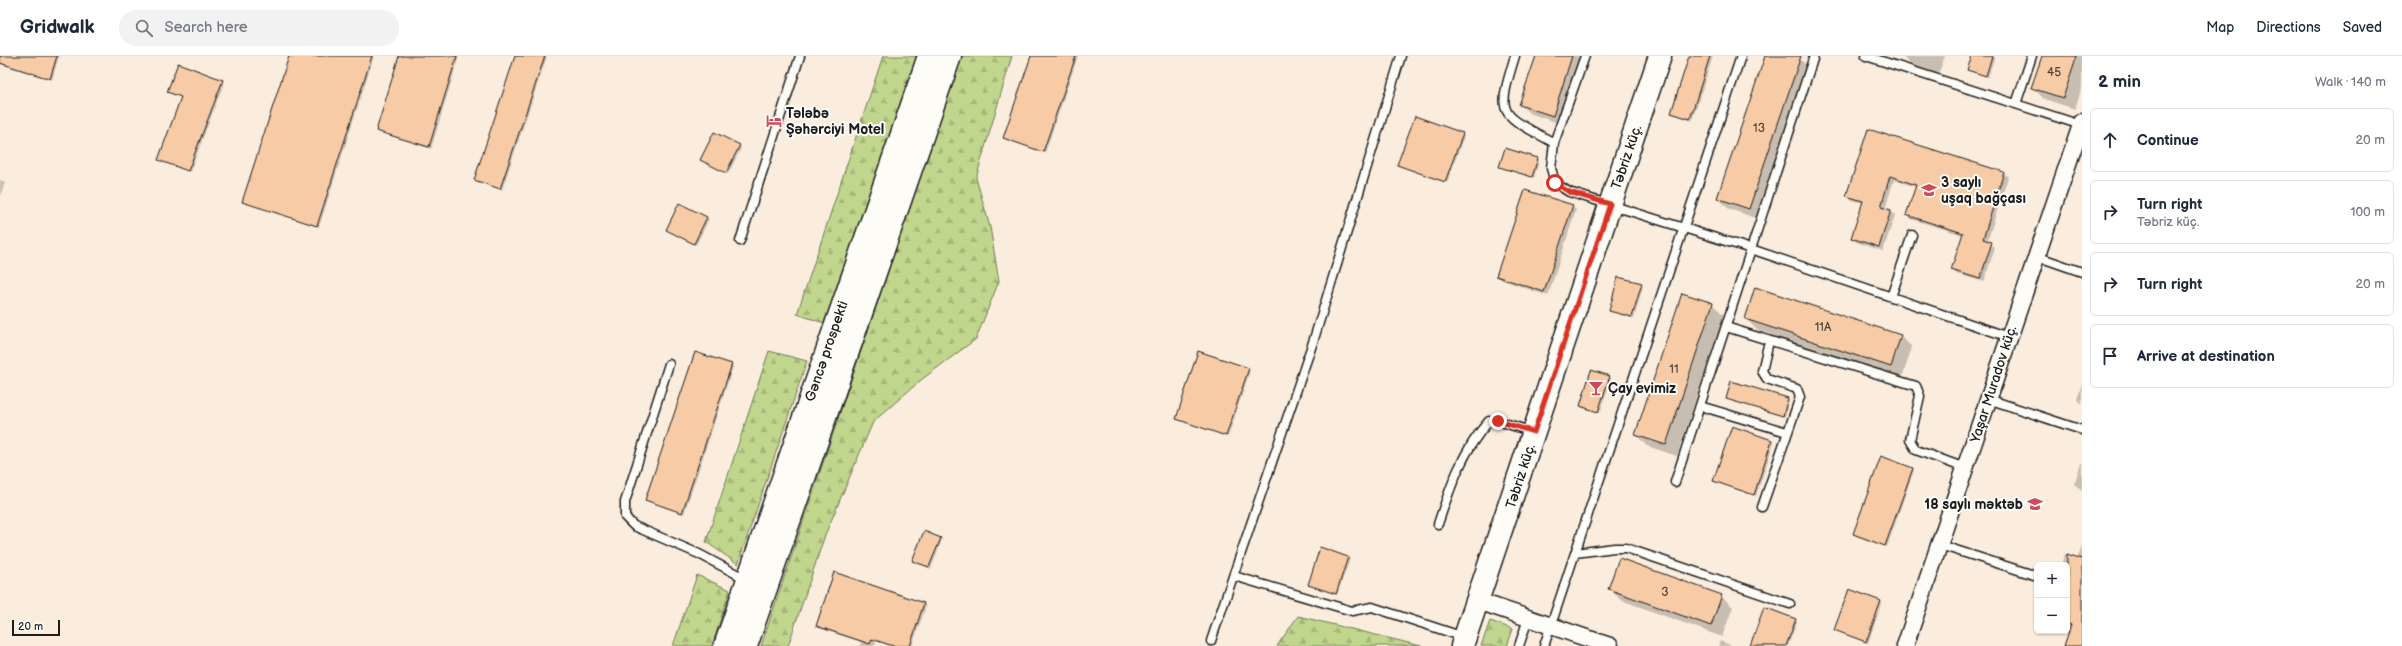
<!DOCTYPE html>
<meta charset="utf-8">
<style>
:root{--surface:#fff;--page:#f2f2f3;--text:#1f2937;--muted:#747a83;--line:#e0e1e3}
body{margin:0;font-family:"Balsamiq Sans",sans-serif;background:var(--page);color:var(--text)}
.controls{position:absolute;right:12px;bottom:12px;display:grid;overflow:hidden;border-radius:6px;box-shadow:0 1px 3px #0004}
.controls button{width:36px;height:36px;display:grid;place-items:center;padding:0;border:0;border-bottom:1px solid var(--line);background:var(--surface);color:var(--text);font:20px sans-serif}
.scale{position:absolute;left:12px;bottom:10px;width:48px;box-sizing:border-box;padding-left:4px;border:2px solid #1c1c1c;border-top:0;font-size:11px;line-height:14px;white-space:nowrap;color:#1c1c1c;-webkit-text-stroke:3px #fdfcf7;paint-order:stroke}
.stop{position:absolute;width:12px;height:12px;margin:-9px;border:3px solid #d93025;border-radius:50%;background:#fff}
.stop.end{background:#d93025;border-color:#fff;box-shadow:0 1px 4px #0008}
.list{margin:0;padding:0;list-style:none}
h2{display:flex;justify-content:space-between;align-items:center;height:52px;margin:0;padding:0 16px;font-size:17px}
h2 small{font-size:13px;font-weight:400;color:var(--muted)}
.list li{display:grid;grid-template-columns:26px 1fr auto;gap:12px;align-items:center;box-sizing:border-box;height:64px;margin:0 8px 8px;padding:0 8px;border:1px solid var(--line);border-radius:6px}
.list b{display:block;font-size:15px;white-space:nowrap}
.list p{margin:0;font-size:13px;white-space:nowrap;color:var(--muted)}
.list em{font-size:13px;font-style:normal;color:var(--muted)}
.icon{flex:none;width:22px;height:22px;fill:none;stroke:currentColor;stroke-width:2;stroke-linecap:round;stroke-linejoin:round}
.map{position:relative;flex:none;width:2082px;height:590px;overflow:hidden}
header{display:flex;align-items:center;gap:24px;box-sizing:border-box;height:56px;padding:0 20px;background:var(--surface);border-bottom:1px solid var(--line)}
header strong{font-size:19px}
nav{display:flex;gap:22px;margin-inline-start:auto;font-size:14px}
.search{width:280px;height:36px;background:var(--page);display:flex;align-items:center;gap:10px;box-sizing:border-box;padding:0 14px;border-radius:22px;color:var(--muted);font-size:15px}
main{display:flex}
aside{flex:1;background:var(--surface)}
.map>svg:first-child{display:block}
.forest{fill:url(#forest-firs);stroke:#6e7954}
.shadow{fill:#0003}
.building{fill:#f6cba5;stroke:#1c1c1c}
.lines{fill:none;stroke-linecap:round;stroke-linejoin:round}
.service-casing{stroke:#1c1c1c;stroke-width:11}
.minor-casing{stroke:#1c1c1c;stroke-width:19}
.secondary-casing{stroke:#1c1c1c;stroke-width:25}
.primary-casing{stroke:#1c1c1c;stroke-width:25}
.service{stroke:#fdfcf7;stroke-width:8}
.minor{stroke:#fdfcf7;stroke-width:16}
.secondary{stroke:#fdfcf7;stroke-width:22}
.primary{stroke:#fdfcf7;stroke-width:22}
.route{stroke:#d93025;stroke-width:5}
.labels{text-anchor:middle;stroke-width:4;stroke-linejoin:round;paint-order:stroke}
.number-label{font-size:12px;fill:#52483e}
.poi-label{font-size:14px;font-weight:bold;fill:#1c1c1c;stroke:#fdfcf7;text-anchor:start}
.street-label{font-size:14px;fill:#1c1c1c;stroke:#fdfcf7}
</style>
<header>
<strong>Gridwalk</strong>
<div class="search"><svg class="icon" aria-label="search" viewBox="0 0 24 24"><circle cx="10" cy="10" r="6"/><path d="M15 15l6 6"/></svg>Search here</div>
<nav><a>Map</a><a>Directions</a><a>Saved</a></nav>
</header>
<main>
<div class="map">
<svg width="2082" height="590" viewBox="0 0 2082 590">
<defs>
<pattern id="forest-firs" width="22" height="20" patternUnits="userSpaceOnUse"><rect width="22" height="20" fill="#c0d68c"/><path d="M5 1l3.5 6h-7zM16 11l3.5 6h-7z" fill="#a4b778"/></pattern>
</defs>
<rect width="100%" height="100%" fill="#fbedde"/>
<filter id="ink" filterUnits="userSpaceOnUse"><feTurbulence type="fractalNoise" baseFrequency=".025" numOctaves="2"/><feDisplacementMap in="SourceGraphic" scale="8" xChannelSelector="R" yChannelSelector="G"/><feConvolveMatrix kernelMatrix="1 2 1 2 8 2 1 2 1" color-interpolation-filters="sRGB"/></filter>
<g filter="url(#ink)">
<path class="forest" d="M883,0h36l-95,267 -27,-9z
M961,0h51l-36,122 14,49 9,54 -23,58 -55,41 -48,42 -48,113 -37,111h-27z
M769,295l38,10 -69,203 -32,-22z
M697,519l33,15 -18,56h-39z
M1298,560l123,30h-144z
M1490,565l23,8 -6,17h-26z"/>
<path class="shadow" d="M0,0h59l-7,24 -52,-16z
M290,0h84l-55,171 -75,-25z
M400,0h59l-28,93 -54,-18z
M516,0h31l-45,134 -27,-10z
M1033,0h45l-33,97 -41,-15z
M1537,0h46l-22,68 -32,-11 -8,-8z
M1690,0h23l-21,65 -20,-8z
M1766,0h26l8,3 11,11 -50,150 -32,-11 -11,-11z
M1902,0h43l-7,19 -26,-9z
M1973,0h22l-7,21 -20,-7z
M2043,0h39v31l-7,22 -31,-10 -11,-11z
M223,25l1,2 -34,89 -29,-11 -2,-1 23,-62 -14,-7z
M1868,74l136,43 4,4 -21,65 8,5 -11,35 -28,-8 -4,-4 11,-35 -52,-16 -4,-4 9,-28 -22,-7 -9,29 10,6 -12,36 -27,-9 -4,-4 11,-35 -11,-3 -5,-4z
M1462,78l2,2 -17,47 -48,-18z
M739,90l2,2 -13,26 -27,-14z
M1537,103l2,2 -5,17 -33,-11z
M0,124l5,2 -5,15z
M680,148l29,15 -13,26 -29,-15z
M1572,150l4,4 -28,86 -46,-16 -4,-4z
M1642,228l1,2 -9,33 -24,-8z
M1712,248l12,11 -47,141 -30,-10 -11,-11z
M1746,263l154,17 12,11 -10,31 -145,-48z
M695,297l38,14 -49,147 -38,-14z
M1248,313l2,2 -22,66 -51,-18z
M1609,321l2,1 -11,35 -17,-5 -2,-2z
M2082,328v20l-5,-5z
M1727,343h61l1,1 -4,17z
M1772,385l2,1 -18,54 -41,-15z
M2081,407h1v27l-8,-6z
M1913,413l1,1 -27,77 -31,-11 -2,-2z
M940,483l2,1 -11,29 -17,-8z
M2082,489v101h-17l6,-18 -4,-2v-61h-6l4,-11 13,4z
M1348,501l2,2 -13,36 -28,-11z
M834,517l90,31 2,2 -14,40h-21l-15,-5 -1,5h-15l1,-4 -42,-14 -2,-2z
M1609,533l112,7 12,11 -11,30 -101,-37z
M1880,546l2,1 -14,40 -32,-13z
M1795,564l2,2 -9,24h-37z
M1720,585l13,5h-15z"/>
<path class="building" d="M0,0h57l-7,23 -50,-16z
M289,0h83l-55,170 -75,-24z
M399,0h58l-28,91 -53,-16z
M515,0h30l-45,133 -26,-9z
M1031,0h45l-33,96 -40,-14z
M1536,0h36l-19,60 -34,-11z
M1689,0h21l-20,63 -19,-6z
M1765,0h36l-52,153 -32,-11z
M1972,0h20l-6,20 -19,-6z
M2042,0h35l-14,42 -32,-10z
M178,7l45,17 -35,91 -30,-11 23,-63 -14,-5z
M1415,60l48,17 -18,49 -48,-17z
M1868,73l136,43 -21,67 9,3 -12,37 -29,-9 12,-37 -57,-18 10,-30 -26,-9 -9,31 10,3 -12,37 -28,-9 12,-37 -17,-5z
M714,76l26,13 -14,28 -26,-13z
M1505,92l33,10 -6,19 -33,-10z
M1525,134l48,15 -29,87 -48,-16z
M679,147l28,14 -13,27 -28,-14z
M1618,221l24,6 -10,34 -23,-6z
M1755,231l146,48 -10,32 -146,-48z
M1682,237l31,10 -47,142 -31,-10z
M1198,295l51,17 -23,68 -50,-17z
M695,296l37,12 -50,149 -37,-13z
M1591,314l19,6 -12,36 -18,-6z
M1731,325l57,17 -5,18 -57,-17z
M1732,370l40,14 -18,55 -41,-14z
M1881,400l32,12 -28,78 -32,-12z
M924,475l17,7 -12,29 -17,-6z
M1320,491l28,10 -12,37 -28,-9z
M2067,498l15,5v87h-18l7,-21 -4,-1z
M1619,502l103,37 -11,31 -103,-37z
M834,516l90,31 -14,43h-17l-21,-7 -2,5 -54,-18z
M1849,533l32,12 -15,41 -32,-12z
M1764,551l32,12 -10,27h-36z"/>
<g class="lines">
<defs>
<path id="service" d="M1515,0c-19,62 -16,56 39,87l-3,25 4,15 14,9 182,57 258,88
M1866,0l215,69
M2016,48l16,-48
M1554,87l31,-87
M740,185l60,-185
M2036,200l46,16
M1891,241l21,-62
M1726,271l190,59 4,10 -10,44 6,10 49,18
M669,308l-44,138v15l9,9 65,28 47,25
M1988,343l94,31
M1700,350l87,26
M1675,426l139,-426
M1762,451l38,-110 -3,-8 -30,-10 -5,-8 7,-30
M1438,468c12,-36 24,-73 51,-103h9l35,11
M1940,489l97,31
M1575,497l39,-5h12l164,56
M1234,520l118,35 20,-4 92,30
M1211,585l103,-302 87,-283
M1519,590l9,-27
M1544,590l197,-590"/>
<path id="minor" d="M1478,545l132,45
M1905,590l177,-524"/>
<path id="secondary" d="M1462,590l198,-590"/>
<path id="primary" d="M725,590l204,-590
M746,590l204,-590"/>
</defs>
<use href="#service" class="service-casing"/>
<use href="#minor" class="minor-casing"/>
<use href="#secondary" class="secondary-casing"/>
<use href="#primary" class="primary-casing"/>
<use href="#service" class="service"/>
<use href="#minor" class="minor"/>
<use href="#secondary" class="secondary"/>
<use href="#primary" class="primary"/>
</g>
</g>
<g class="lines" filter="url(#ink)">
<path class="route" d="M1498,365l36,11 76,-228 -41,-12 -14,-9"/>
</g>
<defs>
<symbol id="hotel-bare" viewBox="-9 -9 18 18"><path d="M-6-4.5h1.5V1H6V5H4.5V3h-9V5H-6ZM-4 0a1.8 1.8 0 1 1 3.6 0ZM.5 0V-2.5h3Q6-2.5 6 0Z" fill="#d1495b" stroke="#fdfcf7" stroke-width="2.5" paint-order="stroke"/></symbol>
<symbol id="school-bare" viewBox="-9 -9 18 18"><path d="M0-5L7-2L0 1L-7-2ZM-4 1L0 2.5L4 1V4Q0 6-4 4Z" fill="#d1495b" stroke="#fdfcf7" stroke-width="2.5" paint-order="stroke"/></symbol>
<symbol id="bar-bare" viewBox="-9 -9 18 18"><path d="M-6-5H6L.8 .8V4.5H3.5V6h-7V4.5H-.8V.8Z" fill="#d1495b" stroke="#fdfcf7" stroke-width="2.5" paint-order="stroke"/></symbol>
</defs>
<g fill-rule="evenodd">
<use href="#hotel-bare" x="763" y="54" width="22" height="22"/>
<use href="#school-bare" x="1918" y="123" width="22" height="22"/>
<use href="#bar-bare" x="1585" y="321" width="22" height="22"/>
<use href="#school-bare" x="2024" y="437" width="22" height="22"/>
</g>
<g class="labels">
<g class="number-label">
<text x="2054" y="20">45</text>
<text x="1759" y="76">13</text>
<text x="1823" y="275">11A</text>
<text x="1674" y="317">11</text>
<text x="1665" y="540">3</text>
</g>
<g class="poi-label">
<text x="786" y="62">Tələbə<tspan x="786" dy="16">Şəhərciyi Motel</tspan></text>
<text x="1941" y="131">3 saylı<tspan x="1941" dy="16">uşaq bağçası</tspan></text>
<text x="1608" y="337">Çay evimiz</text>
<text x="2023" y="453" text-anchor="end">18 saylı məktəb</text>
</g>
<g class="street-label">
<text transform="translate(1626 101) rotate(-71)" y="5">Təbriz küç.</text>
<text transform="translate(826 295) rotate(-71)" y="5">Gəncə prospekti</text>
<text transform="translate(1993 328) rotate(-72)" y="5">Yaşar Muradov küç.</text>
<text transform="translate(1520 420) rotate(-72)" y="5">Təbriz küç.</text>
</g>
</g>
</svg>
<div class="controls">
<button>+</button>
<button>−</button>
</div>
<div class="scale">20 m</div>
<div class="stop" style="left:1555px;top:127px"></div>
<div class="stop end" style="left:1498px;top:365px"></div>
</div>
<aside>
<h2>2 min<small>Walk · 140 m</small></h2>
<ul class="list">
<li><svg class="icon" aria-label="ahead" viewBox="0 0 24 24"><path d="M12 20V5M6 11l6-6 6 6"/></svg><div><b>Continue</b></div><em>20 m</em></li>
<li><svg class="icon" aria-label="right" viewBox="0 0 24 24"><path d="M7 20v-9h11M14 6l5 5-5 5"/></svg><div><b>Turn right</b><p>Təbriz küç.</p></div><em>100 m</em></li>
<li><svg class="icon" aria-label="right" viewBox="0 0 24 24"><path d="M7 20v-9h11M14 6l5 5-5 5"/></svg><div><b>Turn right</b></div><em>20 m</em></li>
<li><svg class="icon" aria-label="arrive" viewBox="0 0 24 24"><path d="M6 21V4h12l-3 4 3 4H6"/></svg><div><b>Arrive at destination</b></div></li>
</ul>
</aside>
</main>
